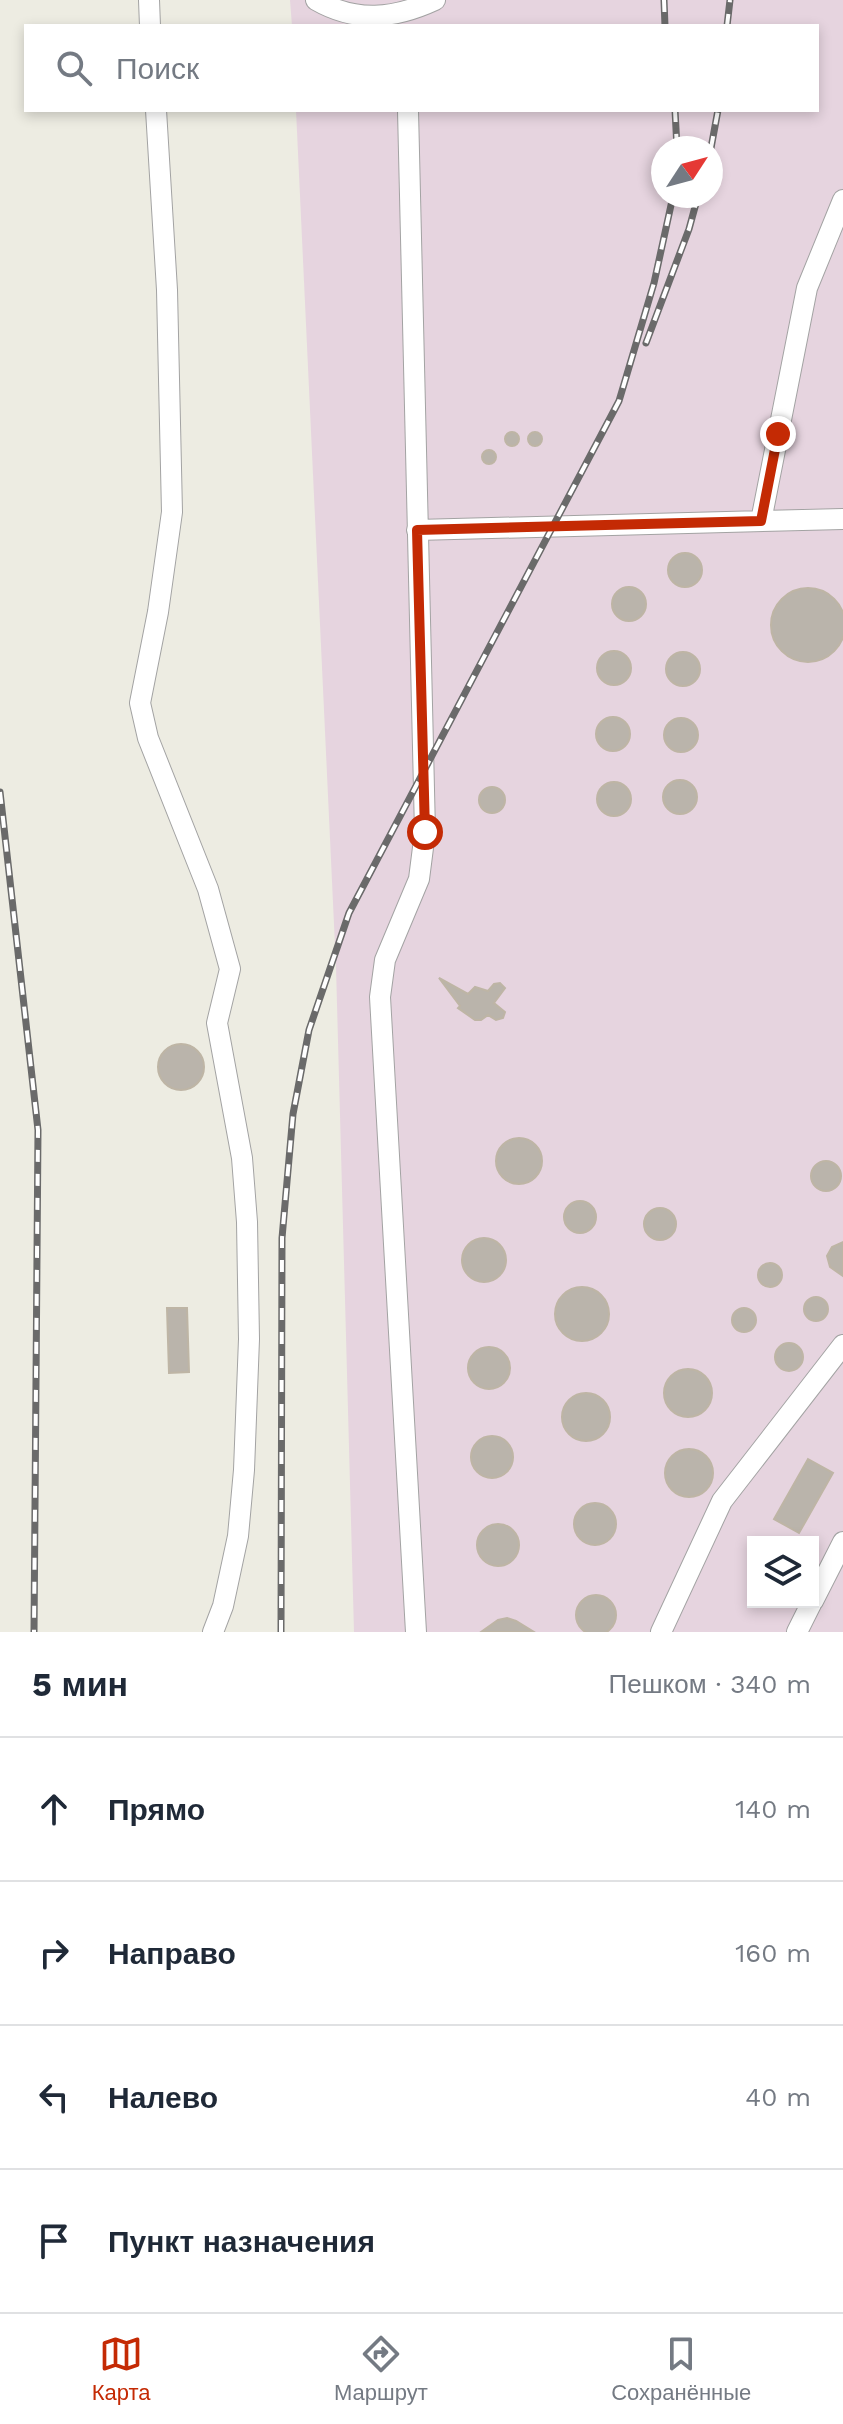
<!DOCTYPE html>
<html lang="ru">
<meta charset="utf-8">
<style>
:root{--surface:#fff;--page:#f6f6f7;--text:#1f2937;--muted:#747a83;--line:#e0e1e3;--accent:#c42a04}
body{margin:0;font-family:"Work Sans",sans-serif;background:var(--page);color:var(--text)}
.controls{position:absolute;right:24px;bottom:24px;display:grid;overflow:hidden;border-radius:0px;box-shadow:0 4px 12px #0003}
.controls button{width:72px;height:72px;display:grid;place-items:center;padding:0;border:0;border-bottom:2px solid var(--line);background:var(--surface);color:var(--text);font:40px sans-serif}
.compass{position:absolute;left:651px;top:136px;width:72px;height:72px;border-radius:50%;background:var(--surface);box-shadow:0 4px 12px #0003;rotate:54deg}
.stop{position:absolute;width:24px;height:24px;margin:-18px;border:6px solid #c42a04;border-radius:50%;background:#fff}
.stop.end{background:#c42a04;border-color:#fff;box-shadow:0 2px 8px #0008}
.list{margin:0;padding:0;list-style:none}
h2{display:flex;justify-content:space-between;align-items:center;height:104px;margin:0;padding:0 32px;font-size:34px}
h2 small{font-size:26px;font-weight:400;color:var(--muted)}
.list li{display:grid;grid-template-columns:52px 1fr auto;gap:24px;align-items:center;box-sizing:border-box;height:144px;padding:0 32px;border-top:2px solid var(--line)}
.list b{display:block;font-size:30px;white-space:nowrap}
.list em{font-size:26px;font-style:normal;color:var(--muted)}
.icon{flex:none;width:44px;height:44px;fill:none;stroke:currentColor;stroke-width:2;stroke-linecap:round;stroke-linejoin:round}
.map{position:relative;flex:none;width:843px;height:1632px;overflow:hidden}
.search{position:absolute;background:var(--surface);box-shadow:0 4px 12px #0003;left:24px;right:24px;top:24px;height:88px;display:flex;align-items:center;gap:20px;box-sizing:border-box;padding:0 28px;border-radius:0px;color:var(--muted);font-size:30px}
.sheet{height:680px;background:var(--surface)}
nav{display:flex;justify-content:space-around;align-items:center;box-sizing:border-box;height:112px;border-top:2px solid var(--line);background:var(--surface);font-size:22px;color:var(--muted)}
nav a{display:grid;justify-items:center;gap:4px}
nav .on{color:var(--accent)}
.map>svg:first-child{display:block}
.industrial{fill:#e6d4df;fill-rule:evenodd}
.building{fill:#bab4ab;stroke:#beb5a5;stroke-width:2}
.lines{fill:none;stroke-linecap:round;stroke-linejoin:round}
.minor-casing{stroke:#a3a3a3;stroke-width:22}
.minor{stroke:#fff;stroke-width:20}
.rail-casing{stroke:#6a6a6a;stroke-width:7}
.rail{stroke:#fff;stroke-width:4;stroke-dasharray:12;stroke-linecap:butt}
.route{stroke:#c42a04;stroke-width:10}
</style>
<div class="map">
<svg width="843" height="1632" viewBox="0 0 843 1632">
<rect width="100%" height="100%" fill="#edece2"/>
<path class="industrial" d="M290,0h553v1632h-489l-18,-665 -40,-857h521v-84h-525zM663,148h48v48h-48zM753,1542h60v60h-60z"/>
<path class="building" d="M505 439a7 7 0 1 1 14 0a7 7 0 1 1-14 0Z
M528 439a7 7 0 1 1 14 0a7 7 0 1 1-14 0Z
M482 457a7 7 0 1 1 14 0a7 7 0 1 1-14 0Z
M668 570a17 17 0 1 1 34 0a17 17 0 1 1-34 0Z
M612 604a17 17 0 1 1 34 0a17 17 0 1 1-34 0Z
M771 625a37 37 0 1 1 74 0a37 37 0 1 1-74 0Z
M597 668a17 17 0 1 1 34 0a17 17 0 1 1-34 0Z
M666 669a17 17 0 1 1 34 0a17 17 0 1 1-34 0Z
M596 734a17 17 0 1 1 34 0a17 17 0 1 1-34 0Z
M664 735a17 17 0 1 1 34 0a17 17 0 1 1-34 0Z
M663 797a17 17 0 1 1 34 0a17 17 0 1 1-34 0Z
M597 799a17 17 0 1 1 34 0a17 17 0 1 1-34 0Z
M479 800a13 13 0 1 1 26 0a13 13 0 1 1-26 0Z
M439,978l29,16 7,-7 13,4 6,-7 6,-1 5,5 -11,15 11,9 -2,6 -7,2 -8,-5 -7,5h-6l-17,-12 2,-2z
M158 1067a23 23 0 1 1 46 0a23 23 0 1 1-46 0Z
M496 1161a23 23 0 1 1 46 0a23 23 0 1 1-46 0Z
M811 1176a15 15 0 1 1 30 0a15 15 0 1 1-30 0Z
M564 1217a16 16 0 1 1 32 0a16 16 0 1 1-32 0Z
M644 1224a16 16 0 1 1 32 0a16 16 0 1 1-32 0Z
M462 1260a22 22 0 1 1 44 0a22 22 0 1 1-44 0Z
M843,1242v34l-13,-9 -3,-11 5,-9z
M758 1275a12 12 0 1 1 24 0a12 12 0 1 1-24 0Z
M555 1314a27 27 0 1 1 54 0a27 27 0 1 1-54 0Z
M804 1309a12 12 0 1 1 24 0a12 12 0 1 1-24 0Z
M732 1320a12 12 0 1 1 24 0a12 12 0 1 1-24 0Z
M167,1308h20l2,64 -20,1z
M775 1357a14 14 0 1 1 28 0a14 14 0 1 1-28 0Z
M468 1368a21 21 0 1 1 42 0a21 21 0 1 1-42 0Z
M664 1393a24 24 0 1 1 48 0a24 24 0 1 1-48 0Z
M562 1417a24 24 0 1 1 48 0a24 24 0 1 1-48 0Z
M471 1457a21 21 0 1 1 42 0a21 21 0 1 1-42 0Z
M665 1473a24 24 0 1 1 48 0a24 24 0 1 1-48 0Z
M808,1459l25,14 -34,60 -25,-14z
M574 1524a21 21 0 1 1 42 0a21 21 0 1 1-42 0Z
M477 1545a21 21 0 1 1 42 0a21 21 0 1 1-42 0Z
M576 1615a20 20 0 1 1 40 0a20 20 0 1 1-40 0Z
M507,1618l9,3 18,11h-53l17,-12z"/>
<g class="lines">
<defs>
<path id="minor" d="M149,0l1,26
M316,0c40,23 78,19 119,0
M156,110l11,180 5,222 -14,100 -18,91 8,35 60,151 22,80 -13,54 25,135 5,64 2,117 -5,131 -6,66 -15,70 -10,26
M408,110l17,722 -6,47 -34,81 -5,37 36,635
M761,521l46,-233 36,-88
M417,530l426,-11
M813,1601l30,-59
M661,1632l61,-131 121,-156
M797,1632l15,-30"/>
</defs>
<use href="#minor" class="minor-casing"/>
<use href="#minor" class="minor"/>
<defs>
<path id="rail" d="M664,0l1,26
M727,26l3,-26
M675,110l2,38
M711,148l7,-38
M646,343l43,-114 9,-33
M0,792l38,338 -4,502
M281,1632l1,-394 11,-124 16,-84 40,-117 270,-512 35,-118 19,-87"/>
</defs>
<use href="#rail" class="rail-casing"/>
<use href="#rail" class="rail"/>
</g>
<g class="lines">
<path class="route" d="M425,832l-8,-302 344,-9 17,-87"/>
</g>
</svg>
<div class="controls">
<button><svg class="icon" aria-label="layers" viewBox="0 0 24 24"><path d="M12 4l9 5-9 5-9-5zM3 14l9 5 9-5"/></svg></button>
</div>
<svg class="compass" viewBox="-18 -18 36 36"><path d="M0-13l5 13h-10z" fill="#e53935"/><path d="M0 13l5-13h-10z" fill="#747a83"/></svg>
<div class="stop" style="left:425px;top:832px"></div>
<div class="stop end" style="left:778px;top:434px"></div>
<div class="search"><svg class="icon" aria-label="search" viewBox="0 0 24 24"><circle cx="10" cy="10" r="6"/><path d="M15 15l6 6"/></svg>Поиск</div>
</div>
<section class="sheet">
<h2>5 мин<small>Пешком · 340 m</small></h2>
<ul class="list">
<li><svg class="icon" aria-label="ahead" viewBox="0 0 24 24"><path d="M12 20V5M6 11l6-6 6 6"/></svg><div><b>Прямо</b></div><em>140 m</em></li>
<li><svg class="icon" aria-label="right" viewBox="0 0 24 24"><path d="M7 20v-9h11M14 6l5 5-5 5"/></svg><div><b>Направо</b></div><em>160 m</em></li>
<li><svg class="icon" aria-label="left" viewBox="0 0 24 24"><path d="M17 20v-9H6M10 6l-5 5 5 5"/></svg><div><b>Налево</b></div><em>40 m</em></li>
<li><svg class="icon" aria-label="arrive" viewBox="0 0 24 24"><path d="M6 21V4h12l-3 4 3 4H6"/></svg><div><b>Пункт назначения</b></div></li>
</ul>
</section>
<nav>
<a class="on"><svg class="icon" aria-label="map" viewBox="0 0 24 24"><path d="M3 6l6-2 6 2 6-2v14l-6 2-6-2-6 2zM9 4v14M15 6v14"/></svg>Карта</a>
<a><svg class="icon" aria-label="directions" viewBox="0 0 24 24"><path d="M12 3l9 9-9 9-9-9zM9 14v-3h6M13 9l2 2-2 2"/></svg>Маршрут</a>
<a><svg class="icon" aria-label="saved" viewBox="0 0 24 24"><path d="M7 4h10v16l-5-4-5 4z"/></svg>Сохранённые</a>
</nav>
